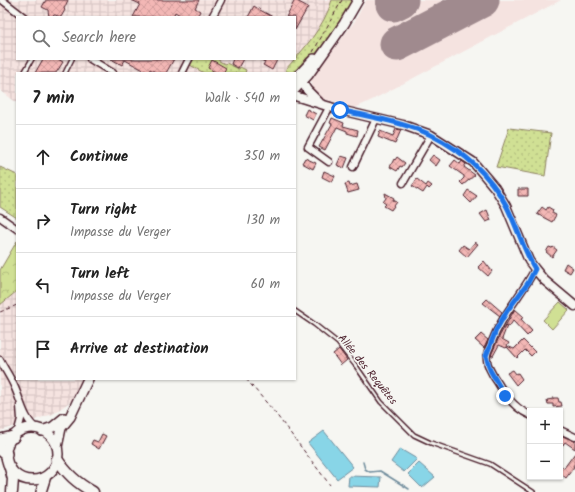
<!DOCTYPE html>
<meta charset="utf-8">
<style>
:root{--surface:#fff;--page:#f2f2f2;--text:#222;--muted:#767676;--line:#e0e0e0}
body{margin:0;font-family:Kalam,sans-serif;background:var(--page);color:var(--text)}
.controls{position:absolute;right:12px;bottom:12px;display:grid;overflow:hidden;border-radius:0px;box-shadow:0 1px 3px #0004}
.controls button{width:36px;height:36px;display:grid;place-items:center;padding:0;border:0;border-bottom:1px solid var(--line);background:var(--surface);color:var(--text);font:20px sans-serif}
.stop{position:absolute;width:12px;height:12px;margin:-9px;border:3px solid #1a73e8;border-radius:50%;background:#fff}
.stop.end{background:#1a73e8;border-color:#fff;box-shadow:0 1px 4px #0008}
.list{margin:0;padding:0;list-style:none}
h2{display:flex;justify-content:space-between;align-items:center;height:52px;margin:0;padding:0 16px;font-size:17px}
h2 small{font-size:13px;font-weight:400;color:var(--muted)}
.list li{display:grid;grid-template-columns:26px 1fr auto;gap:12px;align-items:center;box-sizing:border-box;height:64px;padding:0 16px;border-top:1px solid var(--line)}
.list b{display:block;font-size:15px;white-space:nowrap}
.list p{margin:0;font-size:13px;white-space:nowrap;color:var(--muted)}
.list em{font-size:13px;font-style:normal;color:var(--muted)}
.icon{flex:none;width:22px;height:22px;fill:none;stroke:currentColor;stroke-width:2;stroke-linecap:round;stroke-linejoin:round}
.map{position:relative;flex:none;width:575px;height:492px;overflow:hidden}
.search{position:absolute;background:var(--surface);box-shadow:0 1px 3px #0004;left:16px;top:16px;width:280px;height:44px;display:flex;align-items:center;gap:10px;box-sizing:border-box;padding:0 14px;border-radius:0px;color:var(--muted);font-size:15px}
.panel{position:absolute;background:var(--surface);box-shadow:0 1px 3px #0004;left:16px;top:72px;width:280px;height:308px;border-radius:0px}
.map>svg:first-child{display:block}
.built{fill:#f5e3e0}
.industrial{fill:url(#industrial-grid);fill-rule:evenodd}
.grass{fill:url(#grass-dots);stroke:#8d8060}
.forest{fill:url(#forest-crowns);stroke:#8d8060}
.pitch{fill:#d0e094;stroke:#8d8060}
.water{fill:#88d5e7;stroke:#6f8c9c}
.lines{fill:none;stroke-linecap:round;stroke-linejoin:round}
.stream{stroke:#6f8c9c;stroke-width:1.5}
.runway{stroke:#a08a8e;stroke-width:35}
.building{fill:url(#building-cross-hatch);stroke:#4a1f2b}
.service-casing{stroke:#4a1f2b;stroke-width:6}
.minor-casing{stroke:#4a1f2b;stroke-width:9}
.tertiary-casing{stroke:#4a1f2b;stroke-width:11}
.secondary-casing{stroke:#4a1f2b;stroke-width:12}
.trunk-casing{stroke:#4a1f2b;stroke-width:13}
.motorway-casing{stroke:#4a1f2b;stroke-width:14}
.path{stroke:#4a1f2b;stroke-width:1;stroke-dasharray:4 3;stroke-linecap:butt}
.service{stroke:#f6f6f2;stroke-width:3}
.minor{stroke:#f6f6f2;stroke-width:6}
.tertiary{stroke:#f6f6f2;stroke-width:8}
.secondary{stroke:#f6f6f2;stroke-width:9}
.trunk{stroke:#f6f6f2;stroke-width:10}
.motorway{stroke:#f6f6f2;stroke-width:11}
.route{stroke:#1a73e8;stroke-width:5}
.labels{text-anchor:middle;stroke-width:3;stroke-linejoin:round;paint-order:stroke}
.street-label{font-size:11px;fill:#4a1f2b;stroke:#f6f6f2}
</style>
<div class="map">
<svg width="575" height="492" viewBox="0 0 575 492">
<defs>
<pattern id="industrial-grid" width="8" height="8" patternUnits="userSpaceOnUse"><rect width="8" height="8" fill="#f5e3e0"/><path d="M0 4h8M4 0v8" fill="none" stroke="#d4c2c0"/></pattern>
<pattern id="grass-dots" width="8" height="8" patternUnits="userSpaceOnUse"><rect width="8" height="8" fill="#d0e094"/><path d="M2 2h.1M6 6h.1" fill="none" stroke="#b4c080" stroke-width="1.8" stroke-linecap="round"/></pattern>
<pattern id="forest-crowns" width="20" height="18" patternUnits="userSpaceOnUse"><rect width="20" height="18" fill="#d0e094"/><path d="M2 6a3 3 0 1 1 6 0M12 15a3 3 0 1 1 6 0" fill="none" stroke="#b4c080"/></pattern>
<pattern id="building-cross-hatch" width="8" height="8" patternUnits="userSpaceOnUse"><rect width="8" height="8" fill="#f3b7b5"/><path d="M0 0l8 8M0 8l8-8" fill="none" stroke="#d29d9c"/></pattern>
</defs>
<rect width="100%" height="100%" fill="#f6f6f2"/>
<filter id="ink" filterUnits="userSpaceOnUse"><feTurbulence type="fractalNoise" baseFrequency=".025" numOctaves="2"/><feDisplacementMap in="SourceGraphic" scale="8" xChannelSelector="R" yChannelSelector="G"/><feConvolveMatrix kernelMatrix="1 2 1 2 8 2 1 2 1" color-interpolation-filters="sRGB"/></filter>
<g filter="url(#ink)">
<path class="built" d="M366,0h195l-189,100 -17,8 -34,-10 -6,-4 -3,-7 -1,-8 44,-58z"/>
<path class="industrial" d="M0,0h353l-58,73h-278v30l-17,-13zM17,17h278v42h-278z
M17,291v88h65l-8,20 -21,15 -53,17v-126z"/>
<path class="grass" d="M332,0h22l-25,39 -34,36v-2h-5l-5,-3c19,-21 39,-43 47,-70z
M194,59h25v2l6,3 1,-1 13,6 1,-2 6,3 -1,3h-41l-14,-8z
M509,128l42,5 -6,43 -49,-9z
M0,167l17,8v43l-17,-11z"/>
<path class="forest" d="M17,241v50l-17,14v-35z"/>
<path class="pitch" d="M560,302l9,8 -17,19 -9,-9z"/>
<path class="water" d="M324,431l29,36 -16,12 -29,-36z
M400,449l17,10 -13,13 -13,-10z
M419,463l16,14 -13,11 -14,-14z
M349,476l32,1 -1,10 -32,-1z"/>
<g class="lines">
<path class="stream" d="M363,462l2,7 5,3 10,-1 29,18"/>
<path class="runway" d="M393,4l8,-4
M397,44l85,-44"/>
</g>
<path class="building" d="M46,0h22l-4,9 1,1 -4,7 -6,-2 -6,2 -1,-7 -6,-3z
M131,0h68l-4,8 5,3 -3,6h-14l-8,-5 -2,5h-40l7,-13z
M295,0l13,7 -13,23v-13h-9z
M254,6l6,4 13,7h-25z
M43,59h15l5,3 -7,11h-21z
M111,59h63l-8,14h-9l-7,-4 -1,4 -24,-13 -3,5z
M233,59h10l-5,9 -7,-4z
M259,59h15l3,1 -5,10 -9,-5 2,-3z
M212,60l14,8 -3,5h-6l-9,-5z
M307,109l9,5 -3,6 -9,-5z
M332,118l12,5 -1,3 15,4 -1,6 -10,-3v-2l-10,-4 -12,23 -6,-3 13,-23 -2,-1z
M396,129l5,1 -6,14 -17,-7 2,-6 13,5z
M433,155l7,5 -4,6 -7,-6z
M341,156l7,2 -4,10 -7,-3z
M397,157l8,6 -3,4 -2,-1 -3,5 -7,-4 4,-8 1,1z
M305,158l11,5 -3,6 -11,-6z
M455,160l5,4 2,-3 4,3 -2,3 11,8 -12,10 -3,-3 4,-4v-2l-14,-10z
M324,171l11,5 -3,6 -10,-5z
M417,179l9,7 2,-3 4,3 -3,3 -2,-2 -4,6 -11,-7z
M349,183l1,3 7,-2 2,6 -11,3 -3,-9z
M518,189h10v7h-10z
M468,190l9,6 -6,7 -7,-7z
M385,193l9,5 -1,2 4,2 -6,8 -7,-4 2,-2 -3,-2 3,-4z
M542,207l4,3 2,-3 5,3 -1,3 4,2 -4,7 -15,-8z
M487,210l4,10 -5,2 -6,-8z
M475,242l3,2 -11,13 -8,-7 4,-5 6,4z
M549,247l3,1 1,-1 4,3 -5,7 -6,-5z
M484,261l8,10 -4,5 -10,-9z
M566,263l7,5 -3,5 -7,-4z
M487,299l15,13 -2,4 -17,-13z
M515,309l9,8 -3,2 11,12 -5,5 -14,-15 -4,6 -2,-1 -5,13 7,4 -2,3 7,3 9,-9 12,12 -4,4 -6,-6 -8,8 -10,-11 -1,1 -7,-3 -6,11h-2l1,-3 8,-18z
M481,334l7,6 -4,8 -9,-8z
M339,349l8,11 -6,5 -8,-11z
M513,370l3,4 2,-1 4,6 -6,6 -9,-12z
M553,398h5l1,4h2l1,4 -9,1v-3h-5l-1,-4 6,-1z
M102,434l4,2 -7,13 -8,-5 2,-4 5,2z
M560,435l15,6v8l-10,-7 -5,7z
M575,453v10l-2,3 1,1 -8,11 -6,-5v-8l4,3z"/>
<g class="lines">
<defs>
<path id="service" d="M24,73l8,-14
M65,73l7,-14
M295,311l19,13 24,19 18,23 25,36 33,33 17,8 59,21 43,28"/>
<path id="minor" d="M2,0l22,17
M212,17l9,-17
M90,59l23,14
M182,73l7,-14
M329,162l-21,-15 22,-41
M353,167l23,-48
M403,183l28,-48
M0,217l17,12
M0,360c5,10 11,18 15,28 6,13 9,32 22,41
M530,415c-14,-6 -24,-18 -32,-32 -5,-7 -13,-19 -11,-28 0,-4 3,-8 4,-11 11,-30 30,-48 44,-75
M560,430l15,7
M17,434l4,-15 -1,-13"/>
<path id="tertiary" d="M302,82l5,8 12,12
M295,96l45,14 63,15 28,10 42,27 22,26 11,18 23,55 6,8 9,11 31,26"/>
<path id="secondary" d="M295,79l19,-20
M295,89l13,-14 36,-51 14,-24
M6 454a26 26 0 1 1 52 0a26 26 0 1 1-52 0Z
M42,431l11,-4 11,-9
M57,447l4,-19 9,-11 18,-38
M41,492l5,-16"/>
<path id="trunk" d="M57,459c10,15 20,24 36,33
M10,468l3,11 -1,13"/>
<path id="motorway" d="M0,440l13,-3
M0,449l6,5"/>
</defs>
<use href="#service" class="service-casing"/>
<use href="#minor" class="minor-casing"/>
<use href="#tertiary" class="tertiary-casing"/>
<use href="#secondary" class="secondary-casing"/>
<use href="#trunk" class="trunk-casing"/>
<use href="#motorway" class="motorway-casing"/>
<path class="path" d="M313,52l29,-52
M0,312l17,-7
M246,379l26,30 58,76"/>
<use href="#service" class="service"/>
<use href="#minor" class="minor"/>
<use href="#tertiary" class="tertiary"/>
<use href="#secondary" class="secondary"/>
<use href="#trunk" class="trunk"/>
<use href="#motorway" class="motorway"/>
</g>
</g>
<g class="lines" filter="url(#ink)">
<path class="route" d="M340,110c30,7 63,12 91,25 32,16 58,39 75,70 11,21 17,44 29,64l-7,14 -21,28 -11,19 -10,26 4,14 15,26"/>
</g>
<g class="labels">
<g class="street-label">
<text transform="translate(368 369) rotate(51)" y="4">Allée des Requêtes</text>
</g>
</g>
</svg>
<div class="controls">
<button>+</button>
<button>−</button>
</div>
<div class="stop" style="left:340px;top:110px"></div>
<div class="stop end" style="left:505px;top:396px"></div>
<div class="search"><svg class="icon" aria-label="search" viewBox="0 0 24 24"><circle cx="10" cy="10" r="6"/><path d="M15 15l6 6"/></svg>Search here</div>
<section class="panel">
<h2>7 min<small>Walk · 540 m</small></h2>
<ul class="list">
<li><svg class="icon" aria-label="ahead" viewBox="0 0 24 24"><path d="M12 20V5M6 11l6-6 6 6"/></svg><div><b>Continue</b></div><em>350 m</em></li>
<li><svg class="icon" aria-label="right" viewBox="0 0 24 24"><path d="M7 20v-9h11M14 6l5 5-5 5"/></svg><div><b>Turn right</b><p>Impasse du Verger</p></div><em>130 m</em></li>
<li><svg class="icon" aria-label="left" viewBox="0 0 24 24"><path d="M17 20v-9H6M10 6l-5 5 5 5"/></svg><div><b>Turn left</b><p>Impasse du Verger</p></div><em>60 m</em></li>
<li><svg class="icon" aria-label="arrive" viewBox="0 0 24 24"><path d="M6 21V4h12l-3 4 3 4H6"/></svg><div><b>Arrive at destination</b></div></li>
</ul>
</section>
</div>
